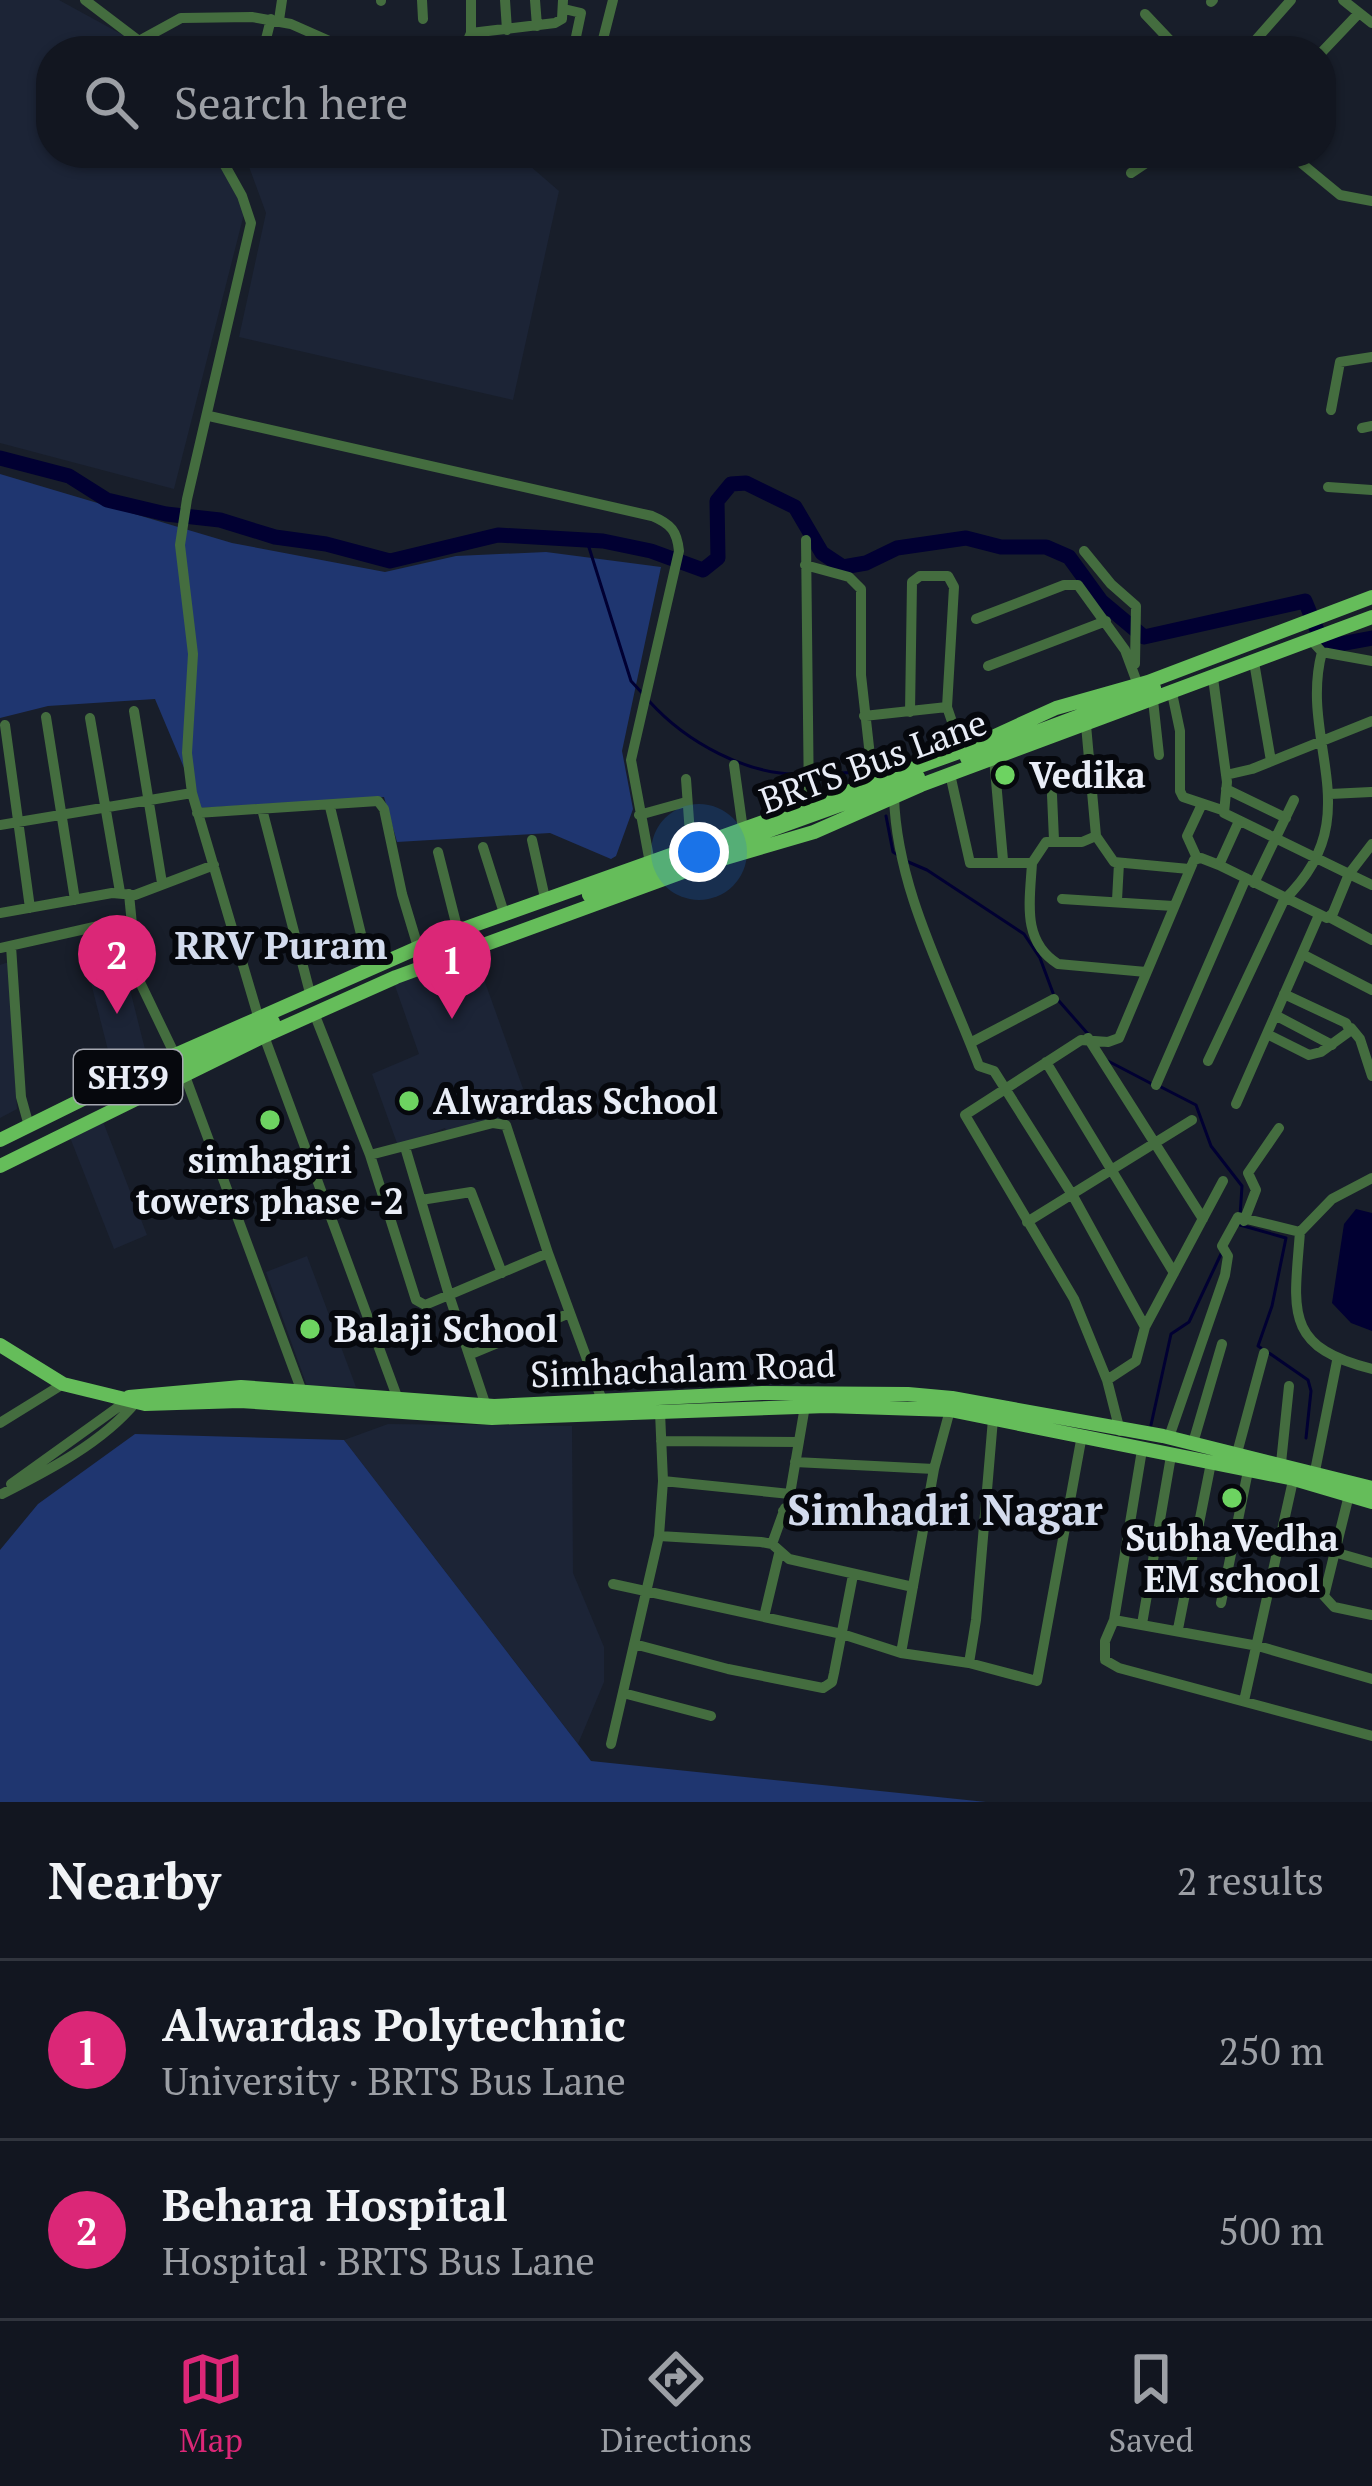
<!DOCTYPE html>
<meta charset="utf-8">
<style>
:root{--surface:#121620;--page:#1f232d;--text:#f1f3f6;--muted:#9c9fa5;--line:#31353e;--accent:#db2777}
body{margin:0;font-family:"PT Serif",serif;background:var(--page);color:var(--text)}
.you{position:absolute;left:699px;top:852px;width:42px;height:42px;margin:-30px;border:9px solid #fff;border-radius:50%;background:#1a73e8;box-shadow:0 0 0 18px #1a73e833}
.badge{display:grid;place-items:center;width:78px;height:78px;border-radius:50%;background:var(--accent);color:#fff;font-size:39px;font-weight:700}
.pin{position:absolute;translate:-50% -99px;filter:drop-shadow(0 3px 6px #0008)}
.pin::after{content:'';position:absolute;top:63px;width:42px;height:36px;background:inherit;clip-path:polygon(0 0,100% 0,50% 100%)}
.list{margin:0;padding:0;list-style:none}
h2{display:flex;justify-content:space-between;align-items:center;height:156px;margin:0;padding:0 48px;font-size:51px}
h2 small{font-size:39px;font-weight:400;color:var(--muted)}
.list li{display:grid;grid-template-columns:78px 1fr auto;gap:36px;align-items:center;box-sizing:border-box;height:180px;padding:0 48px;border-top:3px solid var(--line)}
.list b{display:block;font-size:45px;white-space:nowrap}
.list p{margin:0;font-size:39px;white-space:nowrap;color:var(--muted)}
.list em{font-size:39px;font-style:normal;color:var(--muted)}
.icon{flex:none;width:66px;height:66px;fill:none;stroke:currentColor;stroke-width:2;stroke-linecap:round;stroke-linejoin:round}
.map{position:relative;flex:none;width:1372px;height:1802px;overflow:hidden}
.search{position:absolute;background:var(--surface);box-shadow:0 3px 9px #0004;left:36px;right:36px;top:36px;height:132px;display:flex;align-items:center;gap:30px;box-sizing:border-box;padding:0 42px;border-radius:48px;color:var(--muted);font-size:45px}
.sheet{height:516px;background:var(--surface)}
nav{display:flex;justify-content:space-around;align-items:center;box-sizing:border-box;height:168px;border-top:3px solid var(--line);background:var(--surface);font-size:33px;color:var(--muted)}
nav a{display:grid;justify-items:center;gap:6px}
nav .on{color:var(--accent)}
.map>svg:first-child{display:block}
.built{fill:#1c2436}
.green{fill:#1f3670}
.water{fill:#010032}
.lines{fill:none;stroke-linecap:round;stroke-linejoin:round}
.stream{stroke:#010032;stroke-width:3}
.river{stroke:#010032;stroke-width:15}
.minor{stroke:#446d3f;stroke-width:10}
.major{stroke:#65bd5a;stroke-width:14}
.poi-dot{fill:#6dd361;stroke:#06080d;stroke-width:4.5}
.labels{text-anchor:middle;stroke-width:12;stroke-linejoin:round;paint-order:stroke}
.shield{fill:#06080d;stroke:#a5a8b1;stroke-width:3}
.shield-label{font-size:33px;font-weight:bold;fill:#e9edf7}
.street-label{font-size:36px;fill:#e9edf7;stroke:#06080d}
.poi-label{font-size:36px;font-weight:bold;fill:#e9edf7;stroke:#06080d;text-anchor:start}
.neighbourhood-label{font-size:39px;font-weight:bold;fill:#d3dbed;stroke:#06080d}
.quarter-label{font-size:42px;font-weight:bold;fill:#d3dbed;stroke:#06080d}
</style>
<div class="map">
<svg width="1372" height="1802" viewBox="0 0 1372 1802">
<rect width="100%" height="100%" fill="#181e2a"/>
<path class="built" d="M0,0h59l73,40 9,11h-90v102h164l31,53 -72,283 -174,-46z
M244,153h271l44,38 -46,209 -274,-63 27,-124z
M121,954l28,111 -35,9 -28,-111z
M475,954l55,154 -81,28 -4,-8 -47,18 -26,-72 47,-20 -25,-71z
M9,962l8,147 -17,9v-153z
M102,1119l45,116 -33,14 -45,-114z
M307,1256l49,131 -49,-1 -41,-114z
M388,1424l184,2 1,147 31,74v35l-26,62 -234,-304z"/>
<path class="green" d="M0,474l232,69 153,29 71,-16 90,-4 115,15 -39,184 11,58 -17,47 -5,3 -61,-26 -153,9 -13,-45 -183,11 -46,-109 -107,7 -48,12z
M135,1434l209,6 247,321 395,41h-986v-252l38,-46z"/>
<path class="water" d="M1356,1209l16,4v118l-21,-8 -19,-20 12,-79z"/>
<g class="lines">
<path class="stream" d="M587,541l44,140 12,13
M649,701c37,41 98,75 154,73
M813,774l52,-2
M886,816l7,36 5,3
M906,861l21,9 97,64 16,24 13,35
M1059,1001l29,33
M1108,1061l44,23
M1161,1087l35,18 15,41 31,40 -2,30
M1240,1225l46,13 -14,68 -14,40 3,2
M1269,1353l39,27 3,11 -5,47
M1151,1425l20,-91 18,-12 32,-68"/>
<path class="river" d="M0,458l69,18 38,24 59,14 54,6 55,17 51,7 64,17 108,-26 105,6 48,10 52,19 15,-12 -1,-57 14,-17 15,-1 49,24 27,46 21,14 23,-4 31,-15 69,-10 35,9h45l23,10 32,44 43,36 161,-36 19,46 48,-9"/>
<path class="minor" d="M85,0l54,41 7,10
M381,0v1
M422,0l1,19
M505,0l2,30
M535,0l2,26
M1343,0l29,23
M1211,2l2,-2
M564,9l17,4 -8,38
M1145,14l35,37
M279,20l3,-20
M471,33l84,-10 7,-4 1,-19
M139,41l42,-23 71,-1 39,7 61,27
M1102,46l4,5
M263,51l8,-32
M463,51l8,-18v-33
M600,51l13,-51
M1246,51l45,-51
M1321,53l38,-40
M218,153l24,43 9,27 -64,276 -7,46 13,109 -6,99 5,40 72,243 135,366
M1289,153l51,42 32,6
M1131,173l30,-20
M1331,410l9,-48 32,-5
M209,416l443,100c19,8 25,15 27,35l-48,209 19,103
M1362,428l10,-2
M1328,487l44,3
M806,540l3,266
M1084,551l27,33 25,22 -1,58
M805,565l44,12 12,12v86l12,108
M976,619l88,-34h14l47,65 13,35
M1312,641l10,11 50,9
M1254,662l17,99
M988,666l118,-45
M1172,693l8,38v60l3,6 39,13
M1153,700l6,55
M134,711l28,172
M910,712l2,-130 8,-6h28l6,11 -7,120 15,44
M864,716l83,-9
M46,717l29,183
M90,718l30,174
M5,725l25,183
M994,758l9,102
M734,765l9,65
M950,774l20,89h62l14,-21h36l14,-6 -10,-111
M1226,775l26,-6 120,-48
M686,779l5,69
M1226,789l60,29
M1330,794l41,-2
M1052,795l2,45
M894,797c3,94 52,181 85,269l15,5 79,125 72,131
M330,807l39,160
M262,809l48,184
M197,813l181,-12 6,8 18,85 16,53
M639,815l47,-13
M0,825l192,-32
M1096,836l18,26 75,7
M532,840l13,58
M1372,844l-23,30 23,11
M483,847l21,66
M438,852l20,79
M1197,858l-10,-22 15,-32
M1032,863c-2,37 -11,78 26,101l88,8
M1219,865l20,-44
M1254,883l40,-83
M129,894l8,82 38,79
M1062,899l111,7
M1117,900l2,-37
M0,913l112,-20 23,2 79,-30
M1331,918l41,22
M11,946l10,151 8,29
M0,948l103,-23
M1302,954l17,-39
M314,1013l56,142 46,145 9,5 24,-10 37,111
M1275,1015l57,30
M1351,1028l9,11 12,37
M1267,1034l42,21 12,-3 29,-21 -4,-8 -62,-29
M1088,1038l115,181
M970,1043l84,-44
M1208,1061l76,-161c87,-83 14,-158 38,-248
M1046,1062l128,211
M185,1076l119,321
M1156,1085l90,-207
M1236,1104l66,-150 70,36
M370,1155l123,-32 13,2 42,128 -99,42 -44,-148
M1372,1178l-40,21 -32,33c-6,78 -17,115 72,137
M421,1200l50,-8 31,81
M1244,1221l12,-31 -8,-17 31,-45
M1027,1222l165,-102
M548,1253l55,150
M469,1355l101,-42
M1107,1380l29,-19 9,-34 78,-146
M0,1423l63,-39
M1120,1431l-13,-51 -33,-81 -109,-184 116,-75 27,2 11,-4 75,-178 7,-2 18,7 108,53 6,-5 16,-39 -125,-61 3,-31 -14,-104
M1169,1437l56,-162 3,-19 -6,-10 16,-29 62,15
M661,1441l137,1
M1193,1443l29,-99
M1142,1450l-28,170 -9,21v19l14,8 253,68
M1237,1453l27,-100
M795,1462l139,7
M1281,1463l8,-77
M1315,1471l22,-110
M663,1481l127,13 15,-88
M11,1484l117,-84
M2,1494c47,-24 100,-51 134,-92
M1349,1495l-25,101 10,11 38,8
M783,1511l102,14
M659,1536l102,6 11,2 17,15 124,28
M772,1544l13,-36
M1334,1552l38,11
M613,1584l229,50 59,19 68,10 68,18 45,-246
M1221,1603l27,-132
M764,1617l15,-63
M1114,1620l144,26 114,33
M1142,1624l29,-168
M1178,1629l33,-166
M634,1644l94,25 95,19 9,-6 2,-9 19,-98
M901,1653l33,-184 16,-59
M969,1663l7,-43 17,-201
M623,1693l88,23
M1244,1701l50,-225
M611,1744l48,-208 4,-55 -3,-69"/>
<path class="major" d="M967,758l187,-70
M589,895l329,-118
M134,1084l139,-62
M0,1140l148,-73 301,-133 513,-183 94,-43 92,-26 224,-85
M0,1166l264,-130 132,-59 309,-113 109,-32 107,-47 451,-168
M0,1345l63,39 82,20 95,-3 252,17 335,-12 123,4 344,69 78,23
M129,1397l112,-10 253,19 268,-13 146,1 44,4 211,38 209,52"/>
</g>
<g class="poi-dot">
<circle cx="1005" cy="775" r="12"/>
<circle cx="409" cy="1101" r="12"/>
<circle cx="270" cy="1120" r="12"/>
<circle cx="310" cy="1329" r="12"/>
<circle cx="1232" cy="1498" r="12"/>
</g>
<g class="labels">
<rect class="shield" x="74" y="1050" width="108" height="54" rx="9"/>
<g class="shield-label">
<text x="128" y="1089">SH39</text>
</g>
<g class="street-label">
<text transform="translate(873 761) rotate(-20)" y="13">BRTS Bus Lane</text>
<text transform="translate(683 1369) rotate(-2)" y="13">Simhachalam Road</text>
</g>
<g class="poi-label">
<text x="1029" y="788">Vedika</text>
<text x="433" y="1114">Alwardas School</text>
<text x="270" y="1173" text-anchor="middle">simhagiri<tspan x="270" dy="41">towers phase -2</tspan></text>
<text x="334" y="1342">Balaji School</text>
<text x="1232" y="1551" text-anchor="middle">SubhaVedha<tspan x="1232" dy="41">EM school</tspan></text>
</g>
<g class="neighbourhood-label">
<text x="281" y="959">RRV Puram</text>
</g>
<g class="quarter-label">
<text x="945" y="1525">Simhadri Nagar</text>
</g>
</g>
</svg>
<div class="you"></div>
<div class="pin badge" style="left:452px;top:1019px">1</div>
<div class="pin badge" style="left:117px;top:1014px">2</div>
<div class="search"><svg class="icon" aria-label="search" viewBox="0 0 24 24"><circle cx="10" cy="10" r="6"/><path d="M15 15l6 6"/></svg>Search here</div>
</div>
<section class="sheet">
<h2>Nearby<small>2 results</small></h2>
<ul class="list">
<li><span class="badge">1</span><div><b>Alwardas Polytechnic</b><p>University · BRTS Bus Lane</p></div><em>250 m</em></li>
<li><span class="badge">2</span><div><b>Behara Hospital</b><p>Hospital · BRTS Bus Lane</p></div><em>500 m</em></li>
</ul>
</section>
<nav>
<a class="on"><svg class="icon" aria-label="map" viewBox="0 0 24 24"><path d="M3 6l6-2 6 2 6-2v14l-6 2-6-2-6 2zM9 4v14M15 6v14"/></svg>Map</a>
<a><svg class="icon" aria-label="directions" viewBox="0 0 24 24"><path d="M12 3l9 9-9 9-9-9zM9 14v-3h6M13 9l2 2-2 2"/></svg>Directions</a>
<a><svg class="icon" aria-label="saved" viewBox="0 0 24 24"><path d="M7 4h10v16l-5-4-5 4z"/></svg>Saved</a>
</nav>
